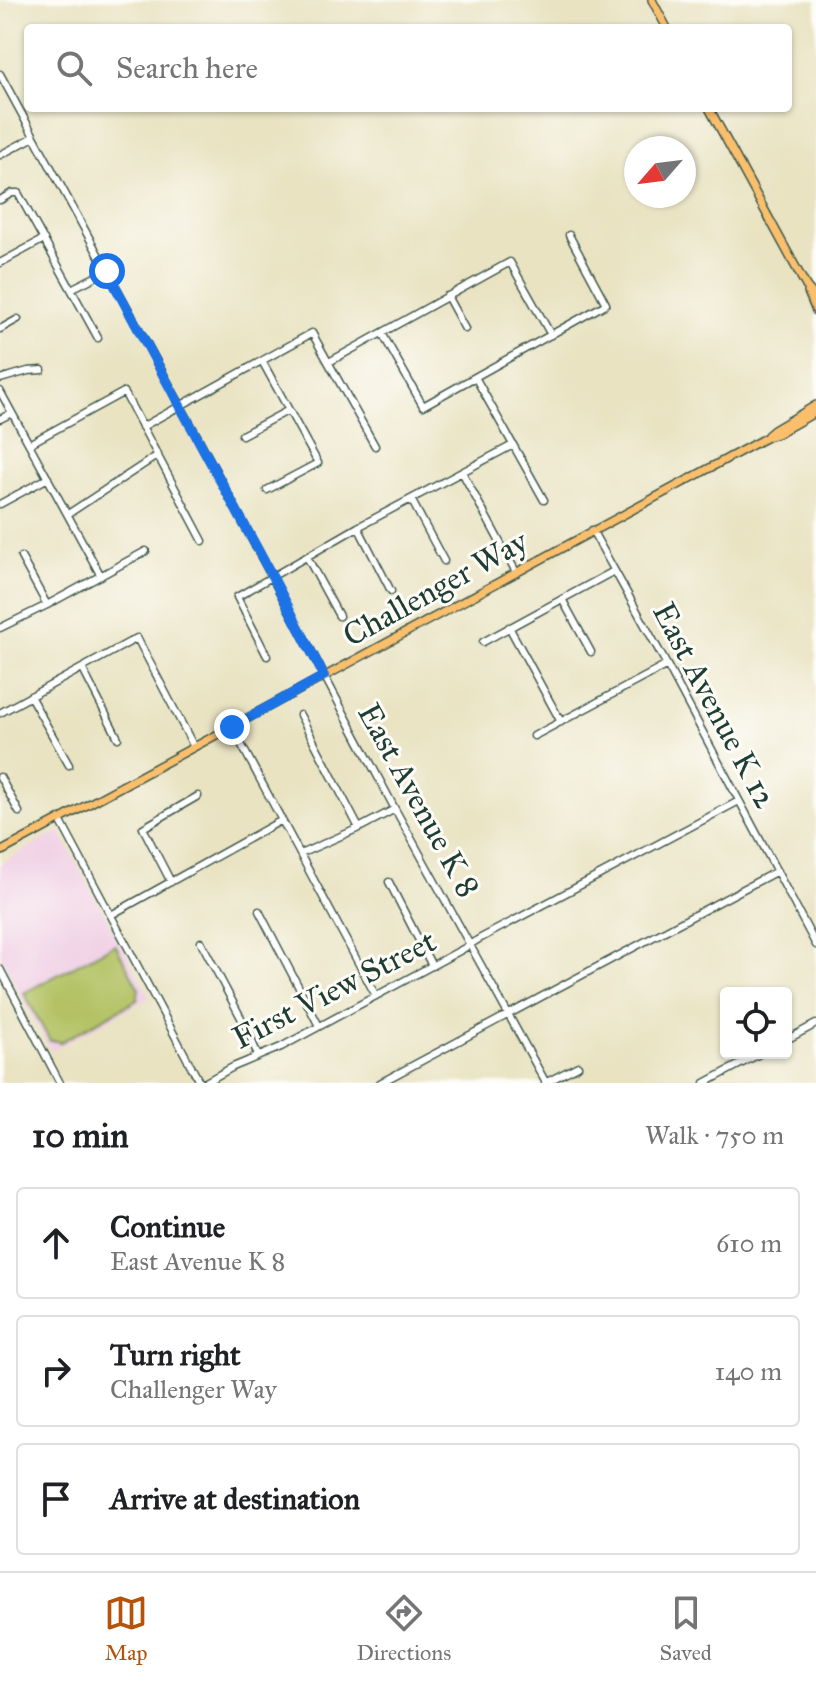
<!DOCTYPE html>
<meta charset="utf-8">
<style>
:root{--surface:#fff;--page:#f2f2f2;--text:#202124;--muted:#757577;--line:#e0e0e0;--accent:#b45309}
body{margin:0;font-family:"IM FELL Great Primer",serif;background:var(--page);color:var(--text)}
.controls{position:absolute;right:24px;bottom:24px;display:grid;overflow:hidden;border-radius:8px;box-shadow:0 2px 6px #0004}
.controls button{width:72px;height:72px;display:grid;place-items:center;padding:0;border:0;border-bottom:2px solid var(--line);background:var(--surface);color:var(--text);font:40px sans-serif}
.compass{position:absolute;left:624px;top:136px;width:72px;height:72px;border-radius:50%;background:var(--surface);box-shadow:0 2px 6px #0004;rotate:242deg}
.stop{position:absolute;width:24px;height:24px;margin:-18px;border:6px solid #1a73e8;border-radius:50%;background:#fff}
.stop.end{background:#1a73e8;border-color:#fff;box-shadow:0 2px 8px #0008}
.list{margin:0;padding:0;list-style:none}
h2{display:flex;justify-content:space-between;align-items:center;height:104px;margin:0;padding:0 32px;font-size:34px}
h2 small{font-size:26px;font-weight:400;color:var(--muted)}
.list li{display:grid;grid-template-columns:52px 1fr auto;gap:24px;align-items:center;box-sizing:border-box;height:112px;margin:0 16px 16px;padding:0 16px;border:2px solid var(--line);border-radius:8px}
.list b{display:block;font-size:30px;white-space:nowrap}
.list p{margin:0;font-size:26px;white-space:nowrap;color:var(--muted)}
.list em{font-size:26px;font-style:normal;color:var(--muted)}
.icon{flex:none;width:44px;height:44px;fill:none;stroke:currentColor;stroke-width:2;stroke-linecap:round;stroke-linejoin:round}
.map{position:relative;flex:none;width:816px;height:1083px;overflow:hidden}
.search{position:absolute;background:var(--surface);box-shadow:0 2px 6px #0004;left:24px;right:24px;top:24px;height:88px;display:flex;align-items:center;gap:20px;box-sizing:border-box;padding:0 28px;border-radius:8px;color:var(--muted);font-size:30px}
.sheet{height:488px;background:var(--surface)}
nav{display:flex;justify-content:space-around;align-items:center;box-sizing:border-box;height:112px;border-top:2px solid var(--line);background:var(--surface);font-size:22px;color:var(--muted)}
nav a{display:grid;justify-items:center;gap:4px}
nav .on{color:var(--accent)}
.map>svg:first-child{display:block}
.built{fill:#f0d0e5}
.green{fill:#b4c265;stroke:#6a804c;stroke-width:2}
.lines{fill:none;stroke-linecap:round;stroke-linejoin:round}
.minor-casing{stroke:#3d5649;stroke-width:9}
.major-casing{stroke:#3d5649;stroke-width:10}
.minor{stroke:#fff;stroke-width:6}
.major{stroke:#f9bf6d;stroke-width:7}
.route{stroke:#1a73e8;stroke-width:10}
.labels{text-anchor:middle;stroke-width:6;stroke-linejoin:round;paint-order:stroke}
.street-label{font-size:32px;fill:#1f3d34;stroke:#fdfcf7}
</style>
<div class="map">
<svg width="816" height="1083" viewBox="0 0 816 1083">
<rect width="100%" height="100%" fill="#fdfcf7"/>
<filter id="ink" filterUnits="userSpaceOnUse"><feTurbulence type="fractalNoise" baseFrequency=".0125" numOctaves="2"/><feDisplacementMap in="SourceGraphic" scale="16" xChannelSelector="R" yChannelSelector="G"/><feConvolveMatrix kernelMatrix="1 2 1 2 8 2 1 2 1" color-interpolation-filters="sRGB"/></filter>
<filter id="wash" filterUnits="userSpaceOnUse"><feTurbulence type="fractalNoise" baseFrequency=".006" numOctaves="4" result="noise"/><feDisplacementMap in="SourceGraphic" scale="32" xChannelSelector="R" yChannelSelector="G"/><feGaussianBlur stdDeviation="1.8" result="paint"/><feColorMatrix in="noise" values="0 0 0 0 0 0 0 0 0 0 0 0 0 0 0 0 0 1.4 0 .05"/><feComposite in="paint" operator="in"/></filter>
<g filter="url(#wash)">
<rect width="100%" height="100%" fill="#e9e3c2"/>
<path class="built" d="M59,831l91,166 -99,54 -51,-94v-93z"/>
<path class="green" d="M115,944l24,45 -2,11 -78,43 -2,-2h-7l-26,-48z"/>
</g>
<g filter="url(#ink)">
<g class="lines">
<defs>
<path id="minor" d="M0,74l196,360 199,375 151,274
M0,155l34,-18
M0,200l12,-7h6l80,145
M0,263l44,-24
M71,289l36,-18
M447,296l18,33
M0,329l18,-10
M382,333l41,73 183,-102 -37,-69
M262,361l56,102 -51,27
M329,362l181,-100 41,73
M475,377l69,123
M0,379l28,-8 14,-1
M0,391l101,185
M0,419l12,-6
M142,427l170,-94 63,113
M242,435l47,-25
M29,444l95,-52 79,149
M462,472l54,100
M411,499l33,62
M0,504l48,-26
M68,514l90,-59
M358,527l33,64
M592,530l75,135 149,280
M21,557l26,48
M307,557l32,59
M562,599l29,53
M509,627l52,95
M0,628l47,-23 99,-54
M483,642l131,-71
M267,656l-30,-59 121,-70 155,-82
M82,668l36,70
M30,696l39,69
M0,713l137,-75 57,109
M300,715l59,113
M232,727l144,269
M534,736l133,-71
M0,777l19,35
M60,820l140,263
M300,854l59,-26 36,-19
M171,882l-28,-54 55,-32
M389,882l43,84
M259,911l60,115
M111,915l171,-95
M201,942l47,89 10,25
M0,969l60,114
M786,1040l30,-16
M204,1083l29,-16 48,-20 182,-98 16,-10 260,-138
M380,1083l397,-212
M545,1083l33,-17
M705,1083l56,-30"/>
<path id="major" d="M652,0l15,28
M709,108l97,178 10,12
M808,292l8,19
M768,435l6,-5 42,-25
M0,852l767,-415 10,-3 39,-22"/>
</defs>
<use href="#minor" class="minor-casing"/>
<use href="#major" class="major-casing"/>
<use href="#minor" class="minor"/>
<use href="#major" class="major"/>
</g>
</g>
<g class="lines" filter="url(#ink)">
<path class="route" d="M107,271l165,305 52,100 -92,51"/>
</g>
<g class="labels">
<g class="street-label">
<text transform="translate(435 588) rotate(-29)" y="11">Challenger Way</text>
<text transform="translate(715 705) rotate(62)" y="11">East Avenue K 12</text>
<text transform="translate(419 800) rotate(61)" y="11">East Avenue K 8</text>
<text transform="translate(334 989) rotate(-27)" y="11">First View Street</text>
</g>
</g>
</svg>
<div class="controls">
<button><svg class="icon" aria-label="locate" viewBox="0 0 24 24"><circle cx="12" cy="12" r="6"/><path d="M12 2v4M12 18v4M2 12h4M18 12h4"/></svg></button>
</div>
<svg class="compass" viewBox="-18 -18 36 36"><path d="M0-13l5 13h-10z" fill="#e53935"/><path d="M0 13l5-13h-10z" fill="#757577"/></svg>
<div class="stop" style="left:107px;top:271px"></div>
<div class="stop end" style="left:232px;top:727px"></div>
<div class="search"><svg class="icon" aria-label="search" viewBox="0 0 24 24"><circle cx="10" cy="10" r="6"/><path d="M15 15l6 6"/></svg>Search here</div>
</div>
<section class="sheet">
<h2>10 min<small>Walk · 750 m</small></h2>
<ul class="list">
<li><svg class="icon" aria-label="ahead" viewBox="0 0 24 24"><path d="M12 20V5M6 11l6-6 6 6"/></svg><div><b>Continue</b><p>East Avenue K 8</p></div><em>610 m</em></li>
<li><svg class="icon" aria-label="right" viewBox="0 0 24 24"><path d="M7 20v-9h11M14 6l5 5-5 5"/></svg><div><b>Turn right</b><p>Challenger Way</p></div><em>140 m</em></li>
<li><svg class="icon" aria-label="arrive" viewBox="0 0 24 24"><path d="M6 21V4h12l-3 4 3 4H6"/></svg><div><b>Arrive at destination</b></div></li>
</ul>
</section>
<nav>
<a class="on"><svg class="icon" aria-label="map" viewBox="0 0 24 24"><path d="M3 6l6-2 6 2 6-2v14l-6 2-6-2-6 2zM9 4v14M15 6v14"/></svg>Map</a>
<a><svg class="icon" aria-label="directions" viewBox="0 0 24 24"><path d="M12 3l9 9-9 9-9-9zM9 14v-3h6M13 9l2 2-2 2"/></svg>Directions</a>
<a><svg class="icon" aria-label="saved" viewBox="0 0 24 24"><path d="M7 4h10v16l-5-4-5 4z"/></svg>Saved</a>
</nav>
